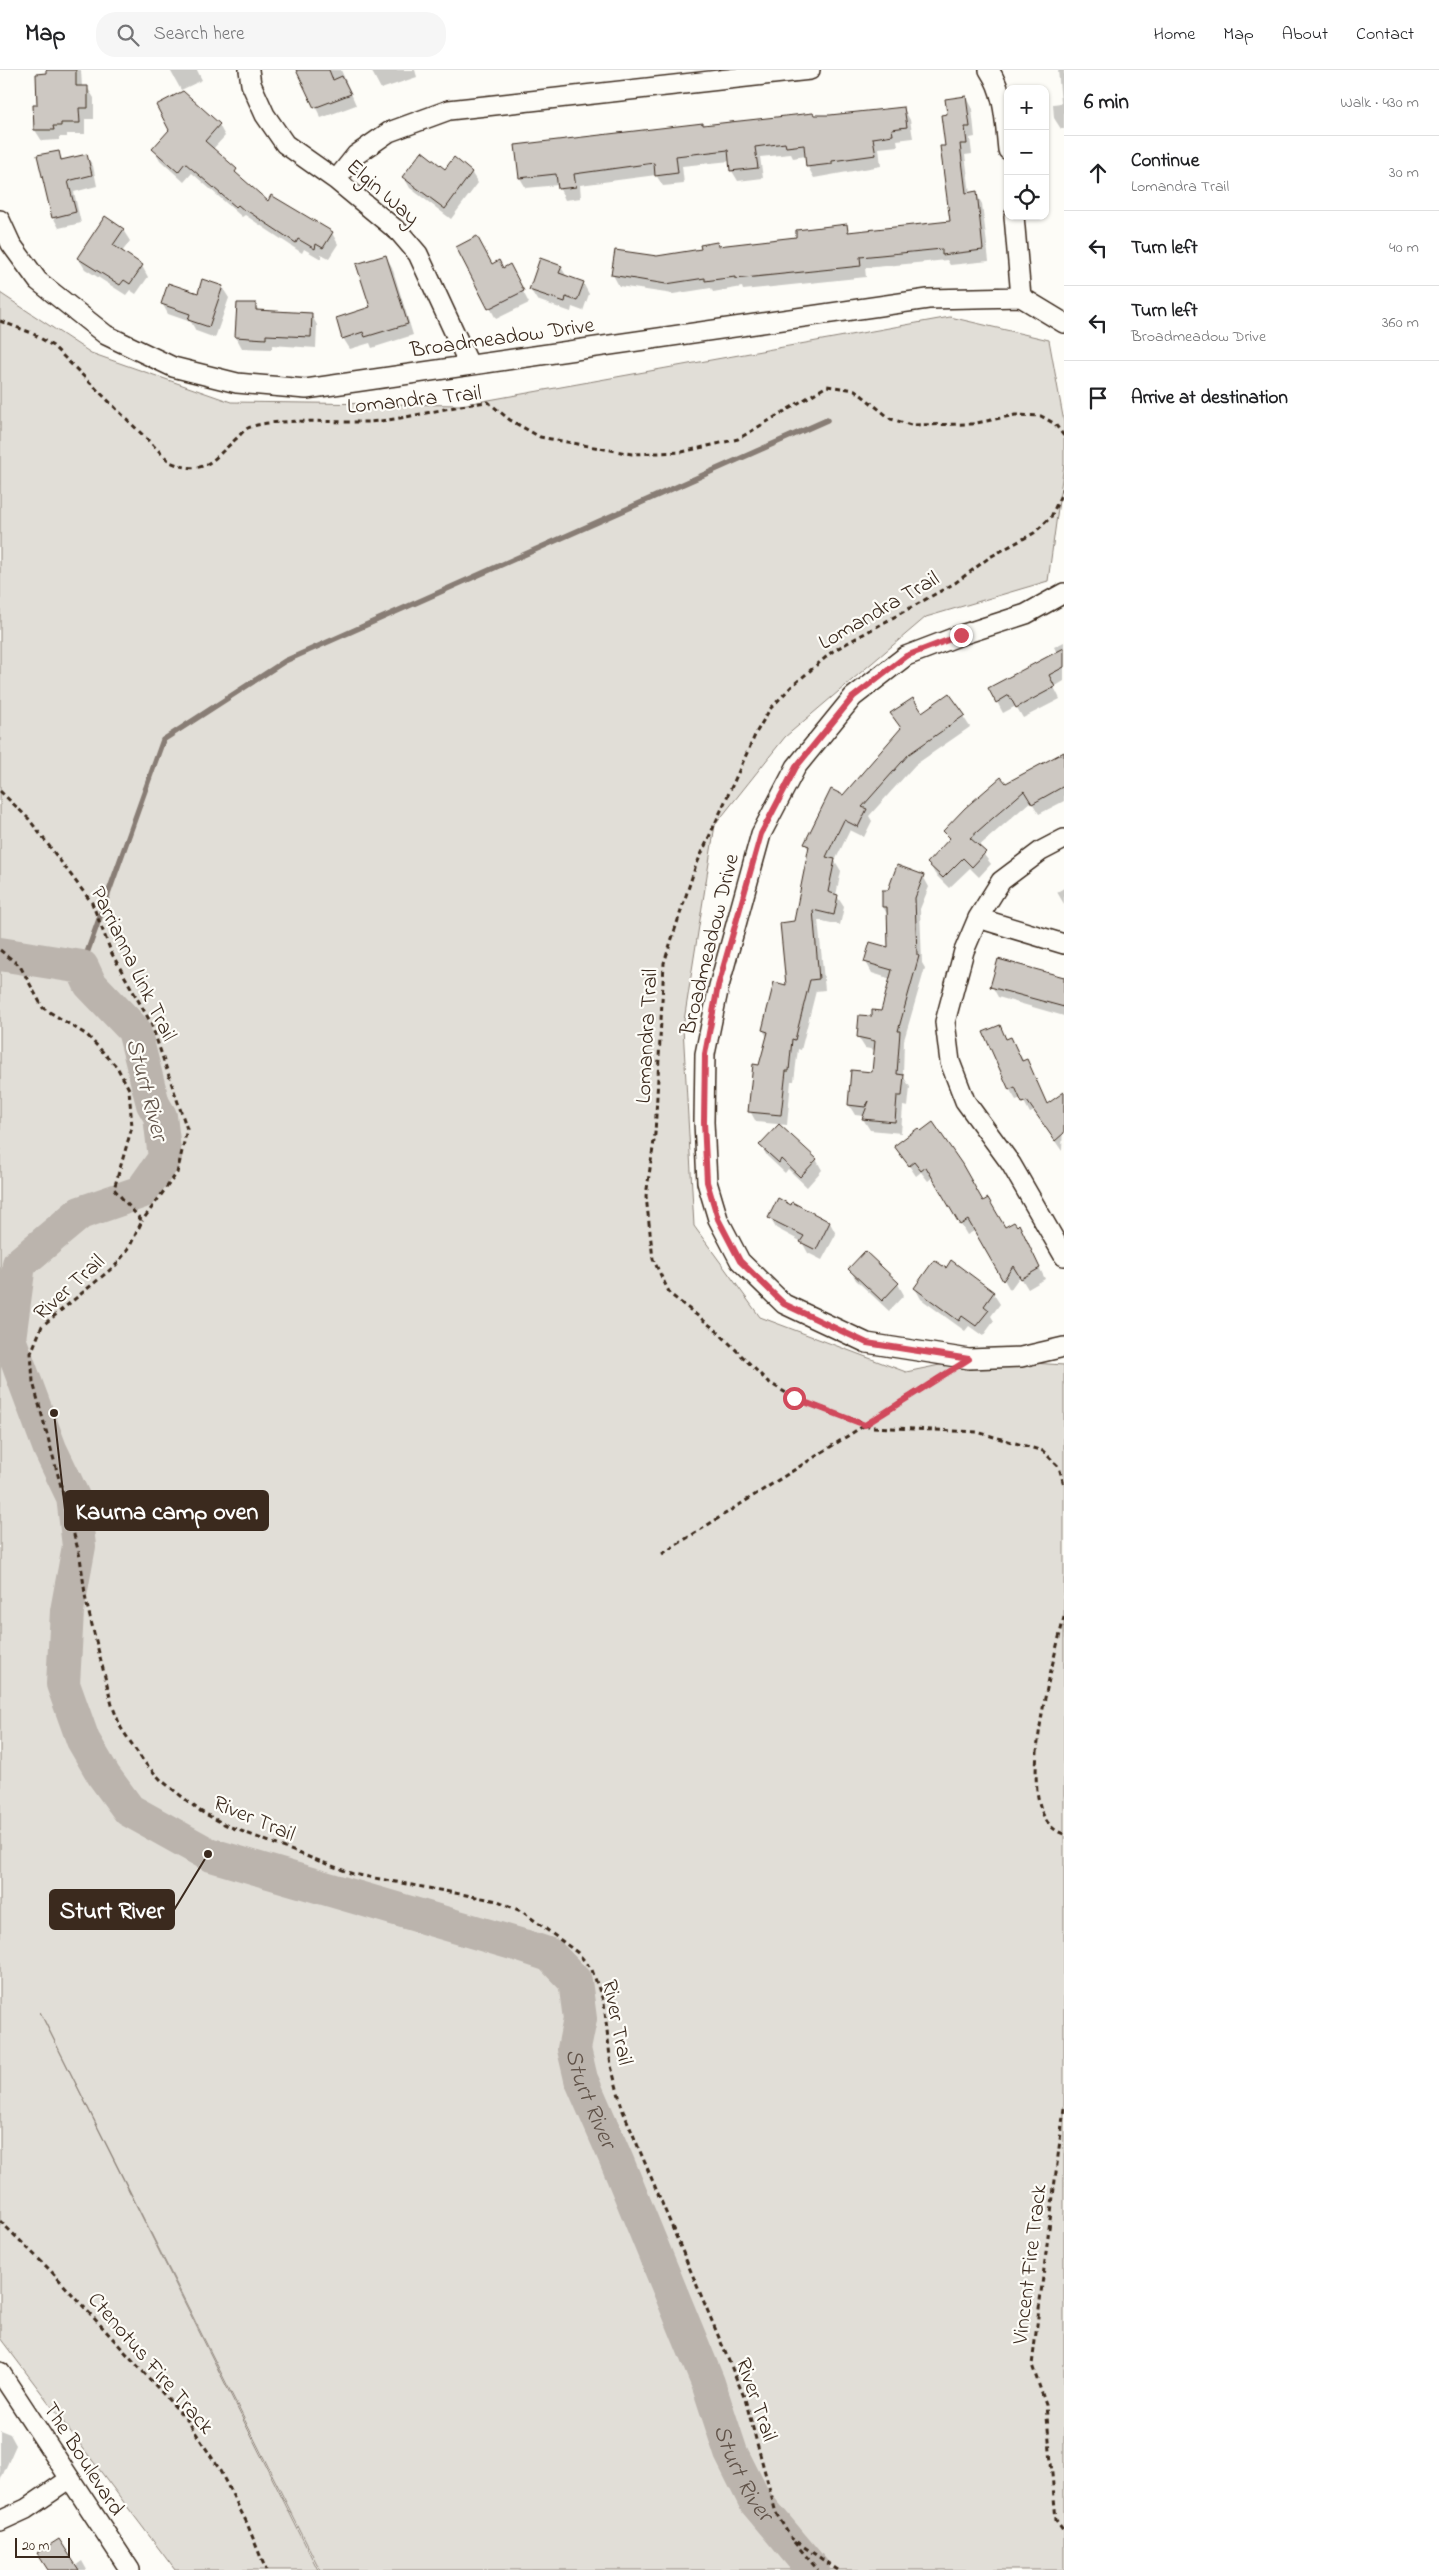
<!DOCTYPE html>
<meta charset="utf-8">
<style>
:root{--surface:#fff;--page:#f6f6f6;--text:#202124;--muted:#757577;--line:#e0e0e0}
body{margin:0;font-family:"Indie Flower",sans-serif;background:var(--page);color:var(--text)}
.controls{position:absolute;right:15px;top:15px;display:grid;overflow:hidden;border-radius:10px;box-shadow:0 1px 4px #0004}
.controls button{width:45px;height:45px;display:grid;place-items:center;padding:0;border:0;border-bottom:1px solid var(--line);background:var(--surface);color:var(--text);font:25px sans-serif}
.scale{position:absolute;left:15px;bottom:12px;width:55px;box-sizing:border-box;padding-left:5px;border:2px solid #3b2a1e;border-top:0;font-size:14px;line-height:18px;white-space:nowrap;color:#3b2a1e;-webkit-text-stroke:4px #fdfcf7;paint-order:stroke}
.stop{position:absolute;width:15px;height:15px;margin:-11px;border:4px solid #d1495b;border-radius:50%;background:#fff}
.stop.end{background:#d1495b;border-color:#fff;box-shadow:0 1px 5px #0008}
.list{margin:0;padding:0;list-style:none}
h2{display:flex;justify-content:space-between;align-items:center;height:65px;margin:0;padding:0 20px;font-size:21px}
h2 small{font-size:16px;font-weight:400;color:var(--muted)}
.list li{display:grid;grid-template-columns:32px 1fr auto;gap:15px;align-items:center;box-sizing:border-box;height:75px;padding:0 20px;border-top:1px solid var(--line)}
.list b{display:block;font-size:19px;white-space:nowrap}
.list p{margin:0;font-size:16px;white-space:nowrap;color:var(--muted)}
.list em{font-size:16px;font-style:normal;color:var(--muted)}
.icon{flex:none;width:28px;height:28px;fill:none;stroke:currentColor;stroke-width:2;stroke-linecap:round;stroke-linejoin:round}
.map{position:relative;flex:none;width:1064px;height:2500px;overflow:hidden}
header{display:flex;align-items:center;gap:30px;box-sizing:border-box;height:70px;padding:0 25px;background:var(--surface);border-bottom:1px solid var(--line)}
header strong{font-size:24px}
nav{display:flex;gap:28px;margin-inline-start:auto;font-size:18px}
.search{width:350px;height:45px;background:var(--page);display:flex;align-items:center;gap:12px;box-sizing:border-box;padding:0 18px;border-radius:20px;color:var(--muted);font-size:19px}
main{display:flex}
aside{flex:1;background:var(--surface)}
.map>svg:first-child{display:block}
.green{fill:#e1ded7;stroke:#8e847a}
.shadow{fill:#0003}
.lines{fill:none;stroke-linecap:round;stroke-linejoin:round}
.stream{stroke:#887d74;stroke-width:5.5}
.river{stroke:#bbb4ad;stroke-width:34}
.building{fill:#cdc8c2;stroke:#3b2a1e}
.minor-casing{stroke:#3b2a1e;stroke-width:22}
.path{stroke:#3b2a1e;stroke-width:3;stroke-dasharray:5 4;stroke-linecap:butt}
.minor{stroke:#fdfcf7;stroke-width:19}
.route{stroke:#d1495b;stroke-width:6}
.labels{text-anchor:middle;stroke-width:4.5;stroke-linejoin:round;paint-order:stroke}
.street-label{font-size:22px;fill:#3b2a1e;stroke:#fdfcf7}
.water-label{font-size:24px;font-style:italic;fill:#615349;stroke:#fdfcf7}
.leader{fill:none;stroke:#3b2a1e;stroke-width:2}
.callout-dot{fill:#3b2a1e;stroke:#fdfcf7;stroke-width:2}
.callout{fill:#3b2a1e;stroke:#3b2a1e;stroke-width:2}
.callout-label{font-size:24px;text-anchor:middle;font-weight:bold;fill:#fff}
</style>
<header>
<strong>Map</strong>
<div class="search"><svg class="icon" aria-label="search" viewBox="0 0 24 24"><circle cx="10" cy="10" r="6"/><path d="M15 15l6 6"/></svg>Search here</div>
<nav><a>Home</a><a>Map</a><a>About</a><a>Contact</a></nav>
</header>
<main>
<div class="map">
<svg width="1064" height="2500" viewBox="0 0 1064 2500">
<rect width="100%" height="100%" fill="#fdfcf7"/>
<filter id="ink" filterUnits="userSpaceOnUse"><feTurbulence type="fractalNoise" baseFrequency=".02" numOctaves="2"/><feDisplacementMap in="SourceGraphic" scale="10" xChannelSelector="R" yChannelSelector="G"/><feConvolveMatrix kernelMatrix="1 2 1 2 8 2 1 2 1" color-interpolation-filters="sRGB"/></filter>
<g filter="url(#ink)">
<path class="green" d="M0,223l91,60 140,49 230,3 489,-88 99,23 15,82v42l-16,117 -122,36 -141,120 -70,88 -32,202 11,199 66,91 146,55 63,-13 95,6v1205h-744l-280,-558 278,558h-143l-175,-232z"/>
<path class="shadow" d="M47,0h34l1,17h5l7,11v21h-9v15h-18v3h-8v3l-17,1 -7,-11z
M170,0h27l5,10 -21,10z
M297,0h44l15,35 -35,13z
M371,0h44l2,7 -36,12z
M1058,0h6v59h-3l-7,-11 -1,-14 8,-1z
M966,28l6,11 3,28 -5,1 2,16 -7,1 5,38h6l6,11 7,57 -39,4 -3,-5 -82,8 1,9 -123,13 -1,-3 -29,5 -2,-4 -38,6 -54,-8 -6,-11 44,-17 45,-8 15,-7 2,5 79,-10 48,-13 4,8 101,-11 -5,-75 2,-31z
M904,39l6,11 3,18 -16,2 1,6 -19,2 2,18 -67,12 -6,-11 -2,-11 -13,2 -2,-4 -31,3 3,21 -25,3 -6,-10 -2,-10 -48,5 2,18 -21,2 -7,-11 -76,10 1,13 -16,2 -7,-15 -32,3 -6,-10 183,-52z
M219,55l6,11 -13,14 56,53 64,30 6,11 -9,14 -8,-4v5l-17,-10 -2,4 -57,-38 -3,2 -50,-44 -8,9 -24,-22 -6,-11z
M58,82l5,9 23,-6 7,11 4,20 -23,6 7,31 -22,5 -6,-11z
M445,100l26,2 7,11 -27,36 -41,-31 -6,-11z
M123,160l7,11 -8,11 20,14 6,11 -12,17 -6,-4 -4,5 -41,-26 -7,-11z
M458,177l57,30 14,26 -33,16z
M386,187l6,10 21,68 -41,13 -2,-5 -20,6 -7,-11 28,-30z
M561,197l6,10 16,6 6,11 -6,17 -11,-4 -1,5 -34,-12 -7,-11z
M222,217l7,11 -14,40 -19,-7 -5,-9 -23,-8 -6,-11z
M255,235l4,6 52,3 6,11 -1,23 -44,-3v4l-30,-1 -6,-11z
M1064,572v39l-10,6 6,12 -37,19 -7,-12 -13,7 -13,-24 67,-36 -3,-6z
M949,625l21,32 -55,38 -46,51 3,5 -8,16 -14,-7 -15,31 6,10 -5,24 8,12 -4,18 -22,-5 7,70 -9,1 -15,59 -3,-1 -4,32h-3l-4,44 -31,-3 -6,-11 17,-74 -4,-7 25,-43 7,-65 15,-71 -5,-7 97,-115 -4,-5 24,-11z
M1064,688v43l-25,13 -8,-13 -53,46 13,17 -12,13 -9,-9 -21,20 -14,-14 -6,-11 21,-23 -5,-9 61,-46z
M923,806l6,11 -9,22 2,54 3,5 -21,72 -1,36 7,11 -2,20 -5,-1 -2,27 -31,-3 -7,-11 1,-3 -9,-1 -6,-10 25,-32 1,-23 -10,-2 -7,-11 15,-20 9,-5 9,-33 -19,-6 -6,-11 23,-13 -1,-34 -5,-8 6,-16z
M1064,818v16l-7,-12z
M1064,908v38l-66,-19 -6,-11z
M999,957l8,13 4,-2 36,67 17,-11 -2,57 -28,-40 -4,2 -8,-15 -6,2 -6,-10z
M761,1075l55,14 6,11 -15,17 -19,-18 -3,4 -18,-17z
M896,1076l87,56 22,27 14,-3 26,53 -17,10 -8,-13 -10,14 -34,-60 -9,5 -34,-58 -5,4 -7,-9 -5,4z
M793,1134l37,19 6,11 -14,26 -14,-7 -6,-11 -26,-14 -6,-10z
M952,1192l41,31 7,11 -9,12 3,5 -11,15 -14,-10 -4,5 -44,-32 -6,-11 31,-18z
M850,1199l48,15 6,11 -15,16 -33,-31z
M0,2360l10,4 6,11 -16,36z
M82,2491l5,9h-39l27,-4z"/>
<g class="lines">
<path class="stream" d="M82,897l81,-227 122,-79 542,-241"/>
<path class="river" id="s1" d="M0,884l82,13 8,17 44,46 19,74 7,12 5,42 -24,34 -61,21 -61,51 -10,75 41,110 23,48 6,49 -12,65 -4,73 20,56 21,36 25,34 79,44 315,92 27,9 25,26 5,38 -6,30 7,30 35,80 92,224 23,70 24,48 58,69"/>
</g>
<path class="building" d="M46,0h30v16h12v22h-9l1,15h-19v3h-8l1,4h-20l-1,-25h4l-1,-31 10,-1z
M296,0h33l4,10 9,-4 9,18 -37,14z
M183,21l37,33 -15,17 32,28 -2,3 33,29 3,-6 62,37 -10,16 -7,-4 -1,5 -17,-10 -2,4 -50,-33 -1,1 -7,-6 -2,2 -51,-44 -7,9 -26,-23 17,-19 -13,-25z
M966,26l4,31h-5l2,17h-7l6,49 11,-2 6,59 -41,5v-6l-82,8 1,9 -126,13v-2l-30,4v-3l-39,6 -55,-9 4,-25 42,6 44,-7 -1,-4 17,-3 1,4 78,-9v-7l51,-6 1,8 102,-11 -10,-75h5l-4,-31 6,-1 -2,-15z
M904,37l3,20 -15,2 1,6 -20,3 3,17 -44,6v3l-26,3 -2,-22 -18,2 -1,-4 -30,4 3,21 -28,3 -2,-21 -52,6 2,17 -23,3 -1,-13 -80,11 2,13 -18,2 -2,-15 -37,4 -4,-33 188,-22v2l110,-12 1,2h16z
M59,81l2,9 26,-6 5,21 -24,6 8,31 -24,6 -15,-63z
M422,81l23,18 9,-12 18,15 -27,37 -43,-32z
M105,146l19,13 -11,16 30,20 -13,19 -6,-4 -4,5 -43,-27z
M477,166l15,28 7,-4 4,8 7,-4 14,27 -36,18 -32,-62z
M386,185l22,69 -43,13 -2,-5 -21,7 -6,-21 34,-11 -14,-43z
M540,188l22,8 -3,7 25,9 -7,19 -11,-4 -1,5 -36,-12z
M202,209l21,7 -14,41 -21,-7 2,-6 -29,-10 7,-21 30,10z
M237,233h19v7l56,3 -1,24 -45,-2v4l-31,-2z
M1064,578v19l-15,8 6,12 -39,21 -7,-13 -13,8 -8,-15z
M949,623l16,22 -56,39 -47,53 5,2 -9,18 -14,-7 -18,37 9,2 -7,33 10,3 -4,20 -21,-5 6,69 -9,1 -15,60 -3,-1 -3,32h-3l-5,44 -33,-3 5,-48 6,1 9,-33 -6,-2 12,-48 12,3 -6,-62 14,-2 15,-75 -5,-2 27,-55 12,6 58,-67 -11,-15 23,-15 9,14z
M1064,682v34l-32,18 -8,-13 -54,47 16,14 -14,15 -9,-9 -20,20 -16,-15 23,-25 -7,-7 22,-23 36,-31 5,6z
M897,795l27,10 -9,23 2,57 2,1 -21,75h2l-3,43 7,1 -2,21h-5l-2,26 -33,-3 7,-18 -4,6 -17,-2 3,-35 21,2 3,-31 -18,-4 2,-22 13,1v-6l9,1 11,-41 -28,-8 6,-20 18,5 -1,-40h-5v-17h6z
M998,889l66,18v30l-74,-20z
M1000,955l6,14 5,-2 11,24 5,-2 20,45 17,-12v41l-9,8 -28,-40 -5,2 -7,-16 -6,3 -26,-58z
M933,1052l29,42 21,37 5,-3 17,29 9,-5 3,4 2,-2 21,44 -19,11 -8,-13 -10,15 -35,-61 -8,5 -34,-58 -5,4 -7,-9 -5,4 -15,-20 24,-18 3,3z
M779,1054l38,35 -17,18 -19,-18 -2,4 -20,-18z
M778,1128l13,7 1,-3 38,20 -14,28 -16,-8 4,-6 -36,-18z
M865,1181l34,32 -17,18 -34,-32z
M934,1190l12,8 5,-8 43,32 -10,14 5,4 -13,16 -14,-10 -3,5 -45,-33z
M59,2469l20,31h-31l-11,-17z"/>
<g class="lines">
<defs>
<path id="minor" d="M249,0l2,14 14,31 20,29 51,36 64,53 18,21 51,110
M989,0c16,24 16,52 19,80
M336,110l20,-25 33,-23 60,-22 361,-40
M1014,146l7,81
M0,150l11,24 27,37 68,54 67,32 64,16 69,6 622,-90 93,-2 43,26
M1064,523l-38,21 -65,21 -55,21 -53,41 -57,70 -35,67 -42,152 -14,68 -1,68 3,60 11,37 22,42 44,43 83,39 102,16 52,-2 43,-10
M1064,769l-23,12 -40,30 -23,37 -14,33 -19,71 5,40 15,39 46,63 53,92
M978,848l86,26
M0,2302l130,198
M0,2451l26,-12 44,-30"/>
</defs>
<use href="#minor" class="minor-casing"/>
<path class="path" d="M0,251l32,12 21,13 117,116c35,15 42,-2 67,-24 3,-3 7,-8 11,-10 25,-11 91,-5 121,-6 41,-3 79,-16 119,-20l22,18 30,17 92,17 50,-2 56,-13 89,-53 28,4 36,29 20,6 61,-1 43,-9 26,1 14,8 9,12
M1064,418l-13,29 -17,16 -44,24 -35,26 -122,68 -42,36 -21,22 -14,24 -61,135 -31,95 -9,171 -9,62 7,63 17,35 47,37 50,50 27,17 77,29 106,5 66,19 16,16 5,18
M0,721l28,27 64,85 20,51 39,69 36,106 -10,44 -35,48
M0,880l20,16 23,42 44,27 30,32 12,22 3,38 -18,62 28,32 -13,27 -13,17 -74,61 -11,27 2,29 47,175 6,44 26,104 9,23 23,34 17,18 39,31 28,15 125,48 145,27 25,11 55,41 14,17 12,33 7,63 12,45 122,288 31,114 15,25 47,32
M662,1484l283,-180
M1064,1547c-9,41 -58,200 0,217
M1064,2038l-32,257 14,40 10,115 8,11
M0,2151l51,50 137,150 30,46 28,54 20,49
M794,2472l24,28"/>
<use href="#minor" class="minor"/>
</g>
</g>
<g class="lines" filter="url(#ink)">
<path class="route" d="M794,1328l71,27 104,-66 -102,-16 -83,-39 -44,-43 -22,-42 -11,-37 -3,-60 1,-68 13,-68 43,-152 35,-67 57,-70 53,-41 55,-21"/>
</g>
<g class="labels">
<g class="street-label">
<text transform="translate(384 121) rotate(41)" y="8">Elgin Way</text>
<text transform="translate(502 266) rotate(-8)" y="8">Broadmeadow Drive</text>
<text transform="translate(414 328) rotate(-6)" y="8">Lomandra Trail</text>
<text transform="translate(878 539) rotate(-30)" y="8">Lomandra Trail</text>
<text transform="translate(708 874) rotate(-76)" y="8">Broadmeadow Drive</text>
<text transform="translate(135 893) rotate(64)" y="8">Parrianna Link Trail</text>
<text transform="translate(645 966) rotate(-87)" y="8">Lomandra Trail</text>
<text transform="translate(68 1216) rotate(-42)" y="8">River Trail</text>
<text transform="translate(255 1747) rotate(23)" y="8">River Trail</text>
<text transform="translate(619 1952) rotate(79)" y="8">River Trail</text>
<text transform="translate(1028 2194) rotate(-83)" y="8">Vincent Fire Track</text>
<text transform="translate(152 2292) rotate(49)" y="8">Ctenotus Fire Track</text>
<text transform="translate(758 2329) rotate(71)" y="8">River Trail</text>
<text transform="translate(85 2388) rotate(57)" y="8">The Boulevard</text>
</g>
<g class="water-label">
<text transform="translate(148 1019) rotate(75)" y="8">Sturt River</text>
<text dy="8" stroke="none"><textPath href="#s1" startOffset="1666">Sturt River</textPath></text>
<text dy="8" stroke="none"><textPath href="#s1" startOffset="2071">Sturt River</textPath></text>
</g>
</g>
<path class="leader" d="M54 1343L65 1440M208 1784L174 1840"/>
<g class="callout-dot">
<circle cx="54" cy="1343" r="5"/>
<circle cx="208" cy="1784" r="5"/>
</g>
<g class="callout">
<rect x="65" y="1421" width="203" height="39" rx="5"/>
<rect x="50" y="1820" width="124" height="39" rx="5"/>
</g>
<g class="callout-label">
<text x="167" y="1449">Kaurna camp oven</text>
<text x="112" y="1848">Sturt River</text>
</g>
</svg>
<div class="controls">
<button>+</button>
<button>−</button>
<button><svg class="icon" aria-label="locate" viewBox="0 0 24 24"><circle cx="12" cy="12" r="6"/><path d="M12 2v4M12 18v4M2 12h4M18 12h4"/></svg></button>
</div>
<div class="scale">20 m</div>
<div class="stop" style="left:794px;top:1328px"></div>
<div class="stop end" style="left:961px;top:565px"></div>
</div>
<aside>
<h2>6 min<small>Walk · 430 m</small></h2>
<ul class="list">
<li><svg class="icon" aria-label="ahead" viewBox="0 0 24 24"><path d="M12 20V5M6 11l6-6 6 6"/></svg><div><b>Continue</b><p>Lomandra Trail</p></div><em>30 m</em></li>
<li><svg class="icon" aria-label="left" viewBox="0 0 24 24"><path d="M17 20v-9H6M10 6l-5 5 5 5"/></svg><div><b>Turn left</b></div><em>40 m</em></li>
<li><svg class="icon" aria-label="left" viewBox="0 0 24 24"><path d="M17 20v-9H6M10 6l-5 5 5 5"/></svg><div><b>Turn left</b><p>Broadmeadow Drive</p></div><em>360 m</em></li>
<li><svg class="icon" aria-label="arrive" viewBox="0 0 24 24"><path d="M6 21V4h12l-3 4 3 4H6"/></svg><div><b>Arrive at destination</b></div></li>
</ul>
</aside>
</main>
